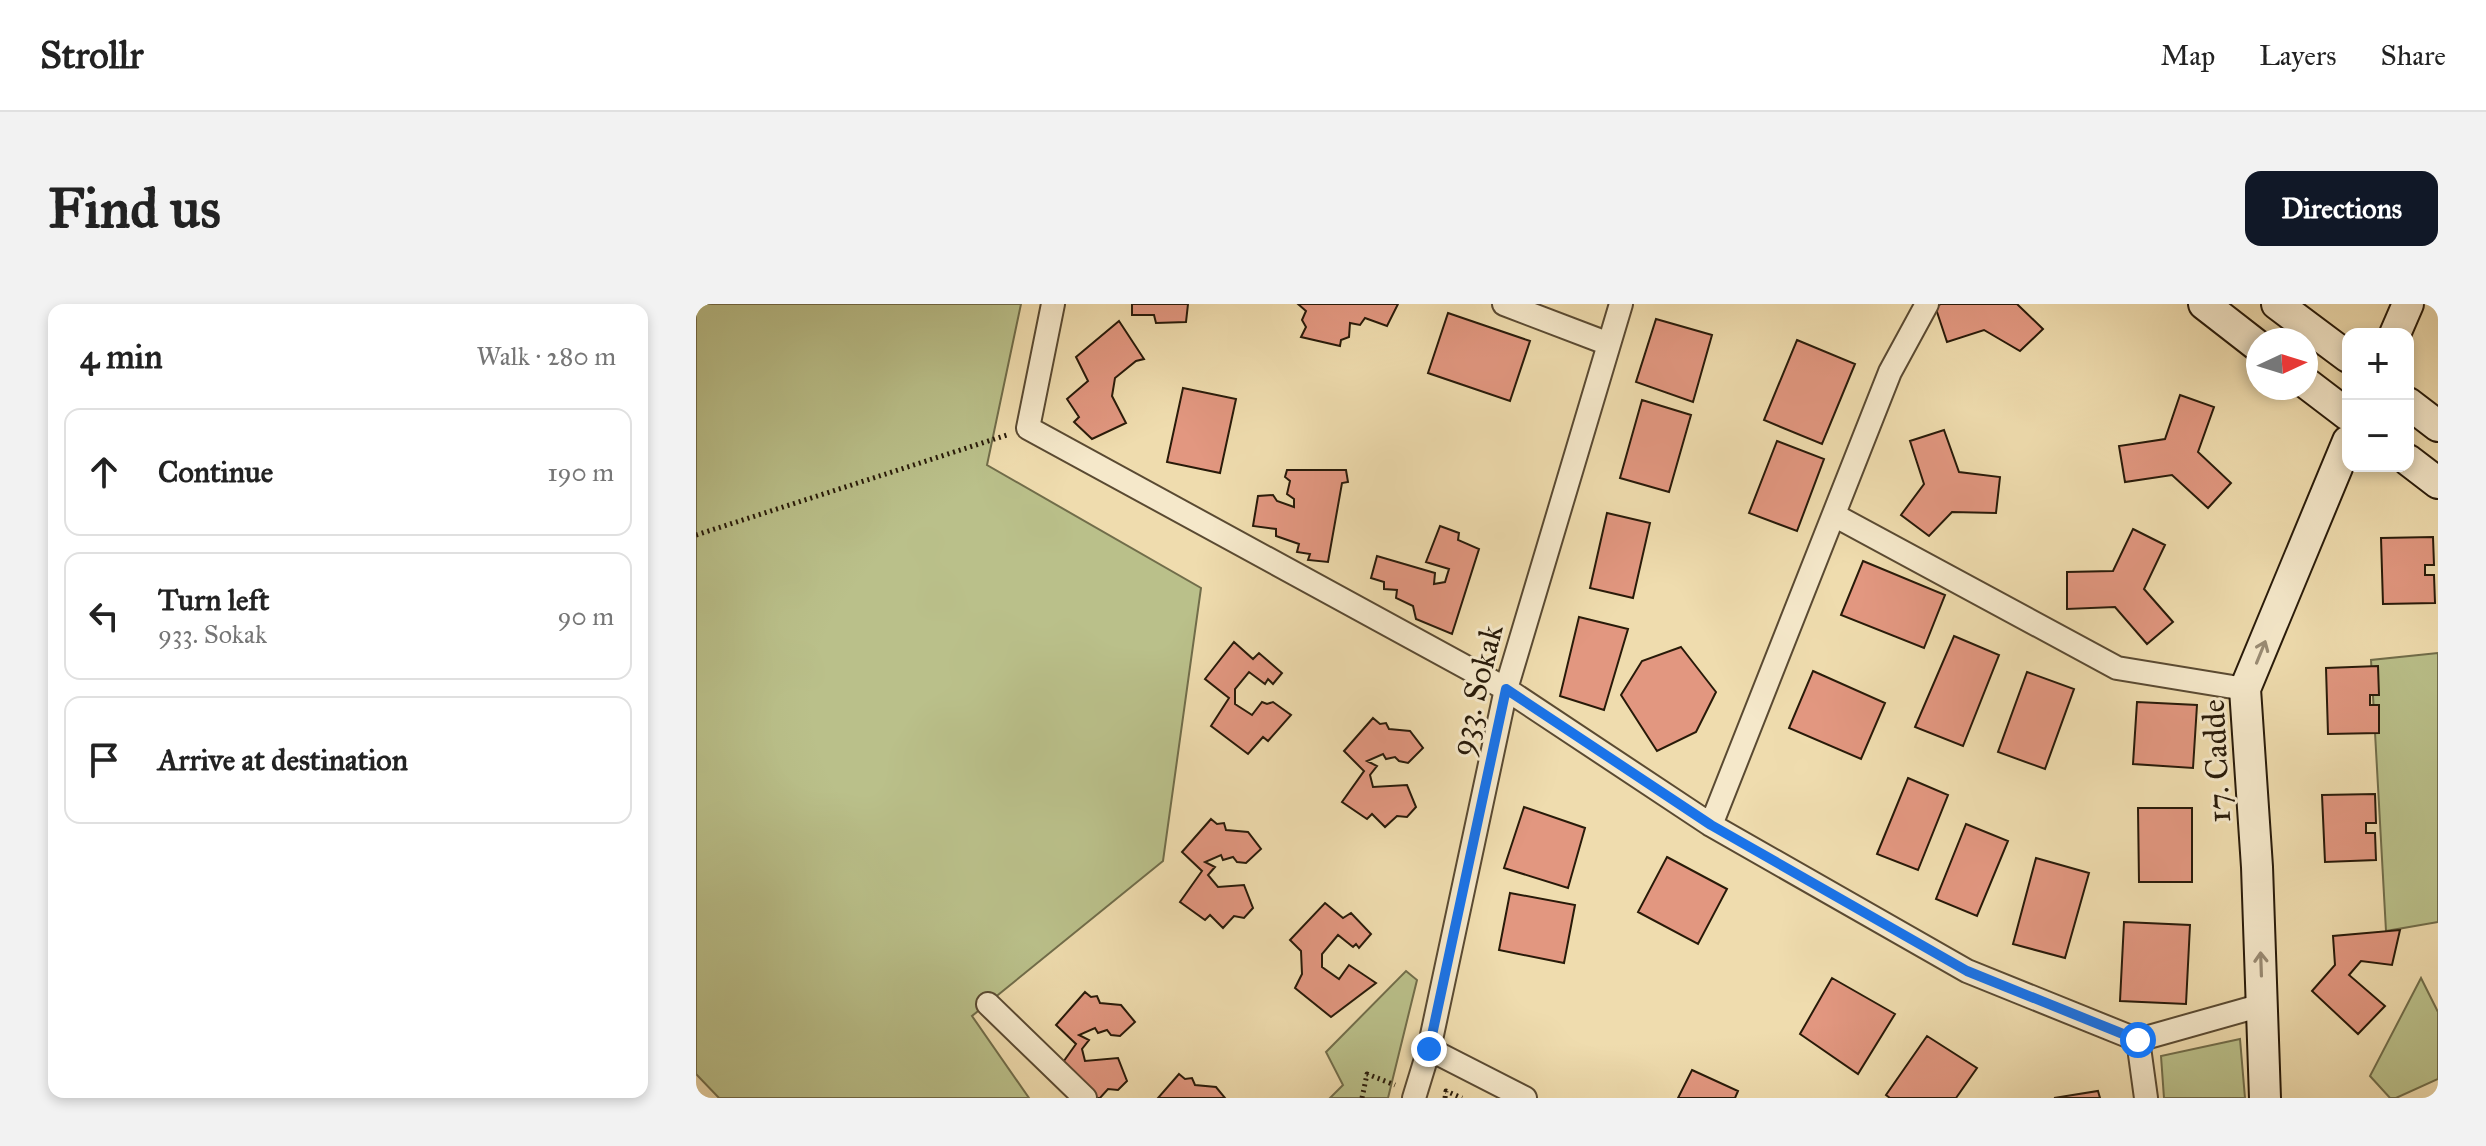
<!DOCTYPE html>
<meta charset="utf-8">
<style>
:root{--surface:#fff;--page:#f2f2f2;--text:#222;--muted:#767676;--line:#e0e0e0;--accent:#111827}
body{margin:0;font-family:"IM FELL Great Primer",serif;background:var(--page);color:var(--text)}
.controls{position:absolute;right:24px;top:24px;display:grid;overflow:hidden;border-radius:16px;box-shadow:0 4px 12px #0003}
.controls button{width:72px;height:72px;display:grid;place-items:center;padding:0;border:0;border-bottom:2px solid var(--line);background:var(--surface);color:var(--text);font:40px sans-serif}
.compass{position:absolute;left:1550px;top:24px;width:72px;height:72px;border-radius:50%;background:var(--surface);box-shadow:0 4px 12px #0003;rotate:86deg}
.stop{position:absolute;width:24px;height:24px;margin:-18px;border:6px solid #1a73e8;border-radius:50%;background:#fff}
.stop.end{background:#1a73e8;border-color:#fff;box-shadow:0 2px 8px #0008}
.list{margin:0;padding:0;list-style:none}
h2{display:flex;justify-content:space-between;align-items:center;height:104px;margin:0;padding:0 32px;font-size:34px}
h2 small{font-size:26px;font-weight:400;color:var(--muted)}
.list li{display:grid;grid-template-columns:52px 1fr auto;gap:24px;align-items:center;box-sizing:border-box;height:128px;margin:0 16px 16px;padding:0 16px;border:2px solid var(--line);border-radius:16px}
.list b{display:block;font-size:30px;white-space:nowrap}
.list p{margin:0;font-size:26px;white-space:nowrap;color:var(--muted)}
.list em{font-size:26px;font-style:normal;color:var(--muted)}
.icon{flex:none;width:44px;height:44px;fill:none;stroke:currentColor;stroke-width:2;stroke-linecap:round;stroke-linejoin:round}
.map{position:relative;flex:none;width:1742px;height:794px;overflow:hidden;border-radius:16px}
header{display:flex;align-items:center;gap:48px;box-sizing:border-box;height:112px;padding:0 40px;background:var(--surface);border-bottom:2px solid var(--line)}
header strong{font-size:38px}
nav{display:flex;gap:44px;margin-inline-start:auto;font-size:28px}
.intro{display:flex;align-items:center;justify-content:space-between;box-sizing:border-box;height:192px;padding:0 48px}
h1{margin:0;font-size:56px}
.button{padding:20px 36px;border-radius:16px;background:var(--accent);color:#fff;font-size:28px;font-weight:700}
main{display:flex;gap:48px;padding:0 48px}
aside{flex:1;background:var(--surface);border-radius:16px;box-shadow:0 4px 12px #0003}
.map>svg:first-child{display:block}
.green{fill:#bac08a;stroke:#716d4a;stroke-width:2}
.building{fill:#e29780;stroke:#281a09;stroke-width:2}
.lines{fill:none;stroke-linecap:round;stroke-linejoin:round}
.street-casing{stroke:#5a4a32;stroke-width:26}
.secondary-casing{stroke:#281a09;stroke-width:34}
.path{stroke:#281a09;stroke-width:5;stroke-dasharray:2 4;stroke-linecap:butt}
.street{stroke:#f5e8ca;stroke-width:22}
.secondary{stroke:#f5e8ca;stroke-width:30}
.oneway{stroke:#998b73}
.route{stroke:#1a73e8;stroke-width:10}
.labels{text-anchor:middle;stroke-width:6;stroke-linejoin:round;paint-order:stroke}
.street-label{font-size:32px;fill:#281a09;stroke:#f5e8ca}
</style>
<header>
<strong>Strollr</strong>
<nav><a>Map</a><a>Layers</a><a>Share</a></nav>
</header>
<div class="intro"><h1>Find us</h1><a class="button">Directions</a></div>
<main>
<aside>
<h2>4 min<small>Walk · 280 m</small></h2>
<ul class="list">
<li><svg class="icon" aria-label="ahead" viewBox="0 0 24 24"><path d="M12 20V5M6 11l6-6 6 6"/></svg><div><b>Continue</b></div><em>190 m</em></li>
<li><svg class="icon" aria-label="left" viewBox="0 0 24 24"><path d="M17 20v-9H6M10 6l-5 5 5 5"/></svg><div><b>Turn left</b><p>933. Sokak</p></div><em>90 m</em></li>
<li><svg class="icon" aria-label="arrive" viewBox="0 0 24 24"><path d="M6 21V4h12l-3 4 3 4H6"/></svg><div><b>Arrive at destination</b></div></li>
</ul>
</aside>
<div class="map">
<svg width="1742" height="794" viewBox="0 0 1742 794">
<rect width="100%" height="100%" fill="#efdcae"/>
<filter id="stains"><feTurbulence type="fractalNoise" baseFrequency=".0025" numOctaves="4"/><feColorMatrix values="0 0 0 0 .2 0 0 0 0 .09 0 0 0 0 .02 0 0 0 .5 -.17"/></filter>
<radialGradient id="worn" r=".72"><stop offset=".6" stop-color="#630" stop-opacity="0"/><stop offset="1" stop-color="#630" stop-opacity=".3"/></radialGradient>
<path class="green" d="M0,0h325l-34,161 214,123 -38,273 -191,155 57,82h-310l-23,-24z
M1742,349v269l-52,9 -15,-271z
M710,667l11,9 -29,118h-58l13,-13 -17,-33z
M1725,674l17,34v67l-42,19h-6l-20,-22z
M1544,735l5,59h-81l-3,-42z"/>
<path class="building" d="M436,0h56l-2,18 -30,1 -2,-8h-22z
M602,0h100l-11,22 -22,-8 -5,7 -10,-2 -1,14 -8,3 -1,6 -39,-9 5,-10 -4,-7 4,-9z
M1245,0h76l26,25 -23,22 -36,-21 -37,12 -12,-36z
M752,9l82,28 -20,60 -82,-28z
M960,15l56,16 -19,67 -57,-20z
M423,17l25,38 -8,2 -21,17 -3,18 14,27 -34,16 -18,-17 5,-5 -12,-18 21,-18 -12,-24z
M1101,36l58,24 -33,80 -58,-24z
M487,84l53,11 -16,74 -53,-11z
M1484,91l34,12 -16,45 33,31 -23,25 -36,-33 -47,7 -6,-36 46,-7z
M946,96l49,15 -22,77 -49,-14z
M1248,126l15,42 41,5 -4,36 -44,-1 -23,24 -28,-21 23,-31 -14,-43z
M1081,137l47,18 -27,72 -48,-18z
M591,166h59l2,12 -6,1 -14,79 -20,-2 2,-6 -13,-2 2,-8 -23,-8v-7l-23,-3 5,-30 15,-1 4,6 17,6v-8l-7,-5 3,-13 -5,-4z
M911,209l43,10 -17,75 -43,-10z
M744,222l19,7 -1,7 21,9 -27,85 -36,-15 -3,-13 -17,-8 1,-8 -13,-1v-7l-13,-4 6,-22 58,17 -1,11 11,-2 4,-13 -23,-7z
M1437,225l32,16 -21,44 29,33 -26,22 -32,-37 -48,2v-37l46,-1z
M1737,233l1,28h-9v10h9l1,28 -52,1 -2,-66z
M1167,257l82,34 -21,53 -83,-33z
M883,313l49,12 -24,81 -44,-14z
M1258,332l45,19 -36,91 -48,-19z
M538,338l19,17 6,-6 23,20 -9,11 -5,-5 -3,5 -16,-12 -14,17v15l17,11 10,-13 5,2 6,-2 18,13 -23,26 -5,-4 -15,17 -37,-28 18,-28 -24,-19z
M985,343l35,45 -20,40 -39,19 -36,-56 21,-34z
M1682,362l1,29h-9v10h9v28l-51,1 -2,-66z
M1117,367l72,32 -24,56 -72,-31z
M1331,368l47,17 -29,80 -47,-17z
M1441,398l60,3 -4,63 -60,-4z
M677,414l7,6 6,-1 3,6 21,2 13,17 -15,15 -9,-2 -4,-4 -9,2 -3,-5 -16,7 10,5 -7,9 3,12 34,-2 9,22 -9,10 -10,-1 -12,11 -13,-13 -5,5 -25,-17 22,-31 -20,-20z
M1212,474l40,17 -30,75 -41,-16z
M1679,490l1,29h-10v10h9l1,27 -51,2 -3,-67z
M828,503l61,21 -17,60 -64,-20z
M1442,504h54v74h-53z
M515,515l6,5 7,-1 2,7 22,2 13,17 -15,14 -9,-1 -4,-5 -10,3 -2,-5 -16,7 10,5 -7,8 10,12 26,-2 9,23 -9,10 -10,-2 -11,12 -13,-13 -5,5 -25,-18 22,-31 -20,-19z
M1270,520l42,17 -31,75 -41,-17z
M971,553l60,32 -29,55 -60,-32z
M1340,554l53,15 -24,85 -52,-14z
M814,589l65,12 -11,58 -65,-13z
M629,599l18,15 8,-5 20,21 -12,14 -3,-4 -3,3 -15,-12 -16,19v13l17,12 10,-14 27,18 -45,34 -36,-29 7,-14 -1,-23 -11,-11z
M1428,618l66,3 -4,79 -66,-3z
M1704,626l-8,35 -31,-4 -12,14 36,31 -27,28 -46,-43 23,-26 -2,-29z
M1136,674l63,36 -37,60 -58,-40z
M389,688l6,5 6,-1 3,7 21,2 14,17 -15,14 -9,-1 -4,-5 -9,3 -3,-5 -16,7 10,5 -7,9 3,12 33,-3 9,23 -9,9 -10,-1 -8,9h-6l-40,-23 22,-31 -20,-19z
M1231,732l50,32 -21,30h-66l-4,-3z
M996,766l46,21 -3,7h-57z
M483,770l6,5 7,-1 3,7 21,2 9,11h-67z
M1402,787l2,7h-46z"/>
<g class="lines">
<defs>
<path id="street" d="M357,0l-25,124 478,261 205,136 256,146 171,69 124,-35
M808,0l105,40
M1138,211l283,153 128,21
M1015,521l179,-453 37,-68
M292,700l97,94
M1442,736l8,58
M733,745l96,49
M718,794l15,-49 77,-360 115,-385"/>
<path id="secondary" d="M1508,0l54,42
M1581,0l71,53
M1699,30l13,-30
M1610,79l42,32
M1712,99l30,23
M1712,156l30,23
M1569,794l-8,-231 -12,-178 103,-248"/>
</defs>
<use href="#street" class="street-casing"/>
<use href="#secondary" class="secondary-casing"/>
<path class="path" d="M0,231l311,-100
M666,794l5,-24 28,11
M749,794l1,-7 16,7"/>
<use href="#street" class="street"/>
<use href="#secondary" class="secondary"/>
</g>
<defs><path id="oneway-shaft" d="M-6 0H5M1.5-3L5.5 0L1.5 3" fill="none" stroke-width="1.6" stroke-linecap="round" stroke-linejoin="round" transform="scale(2)"/></defs>
<g class="oneway">
<use href="#oneway-shaft" transform="translate(1565 348) rotate(-68)"/>
<use href="#oneway-shaft" transform="translate(1565 660) rotate(-92)"/>
</g>
<g class="lines">
<path class="route" d="M733,745l77,-360 205,136 256,146 171,69"/>
</g>
<g class="labels">
<g class="street-label">
<text transform="translate(780 386) rotate(-76)" y="11">933. Sokak</text>
<text transform="translate(1520 457) rotate(-93)" y="11">17. Cadde</text>
</g>
</g>
<rect width="100%" height="100%" filter="url(#stains)"/>
<rect width="100%" height="100%" fill="url(#worn)"/>
</svg>
<div class="controls">
<button>+</button>
<button>−</button>
</div>
<svg class="compass" viewBox="-18 -18 36 36"><path d="M0-13l5 13h-10z" fill="#e53935"/><path d="M0 13l5-13h-10z" fill="#767676"/></svg>
<div class="stop" style="left:1442px;top:736px"></div>
<div class="stop end" style="left:733px;top:745px"></div>
</div>
</main>
